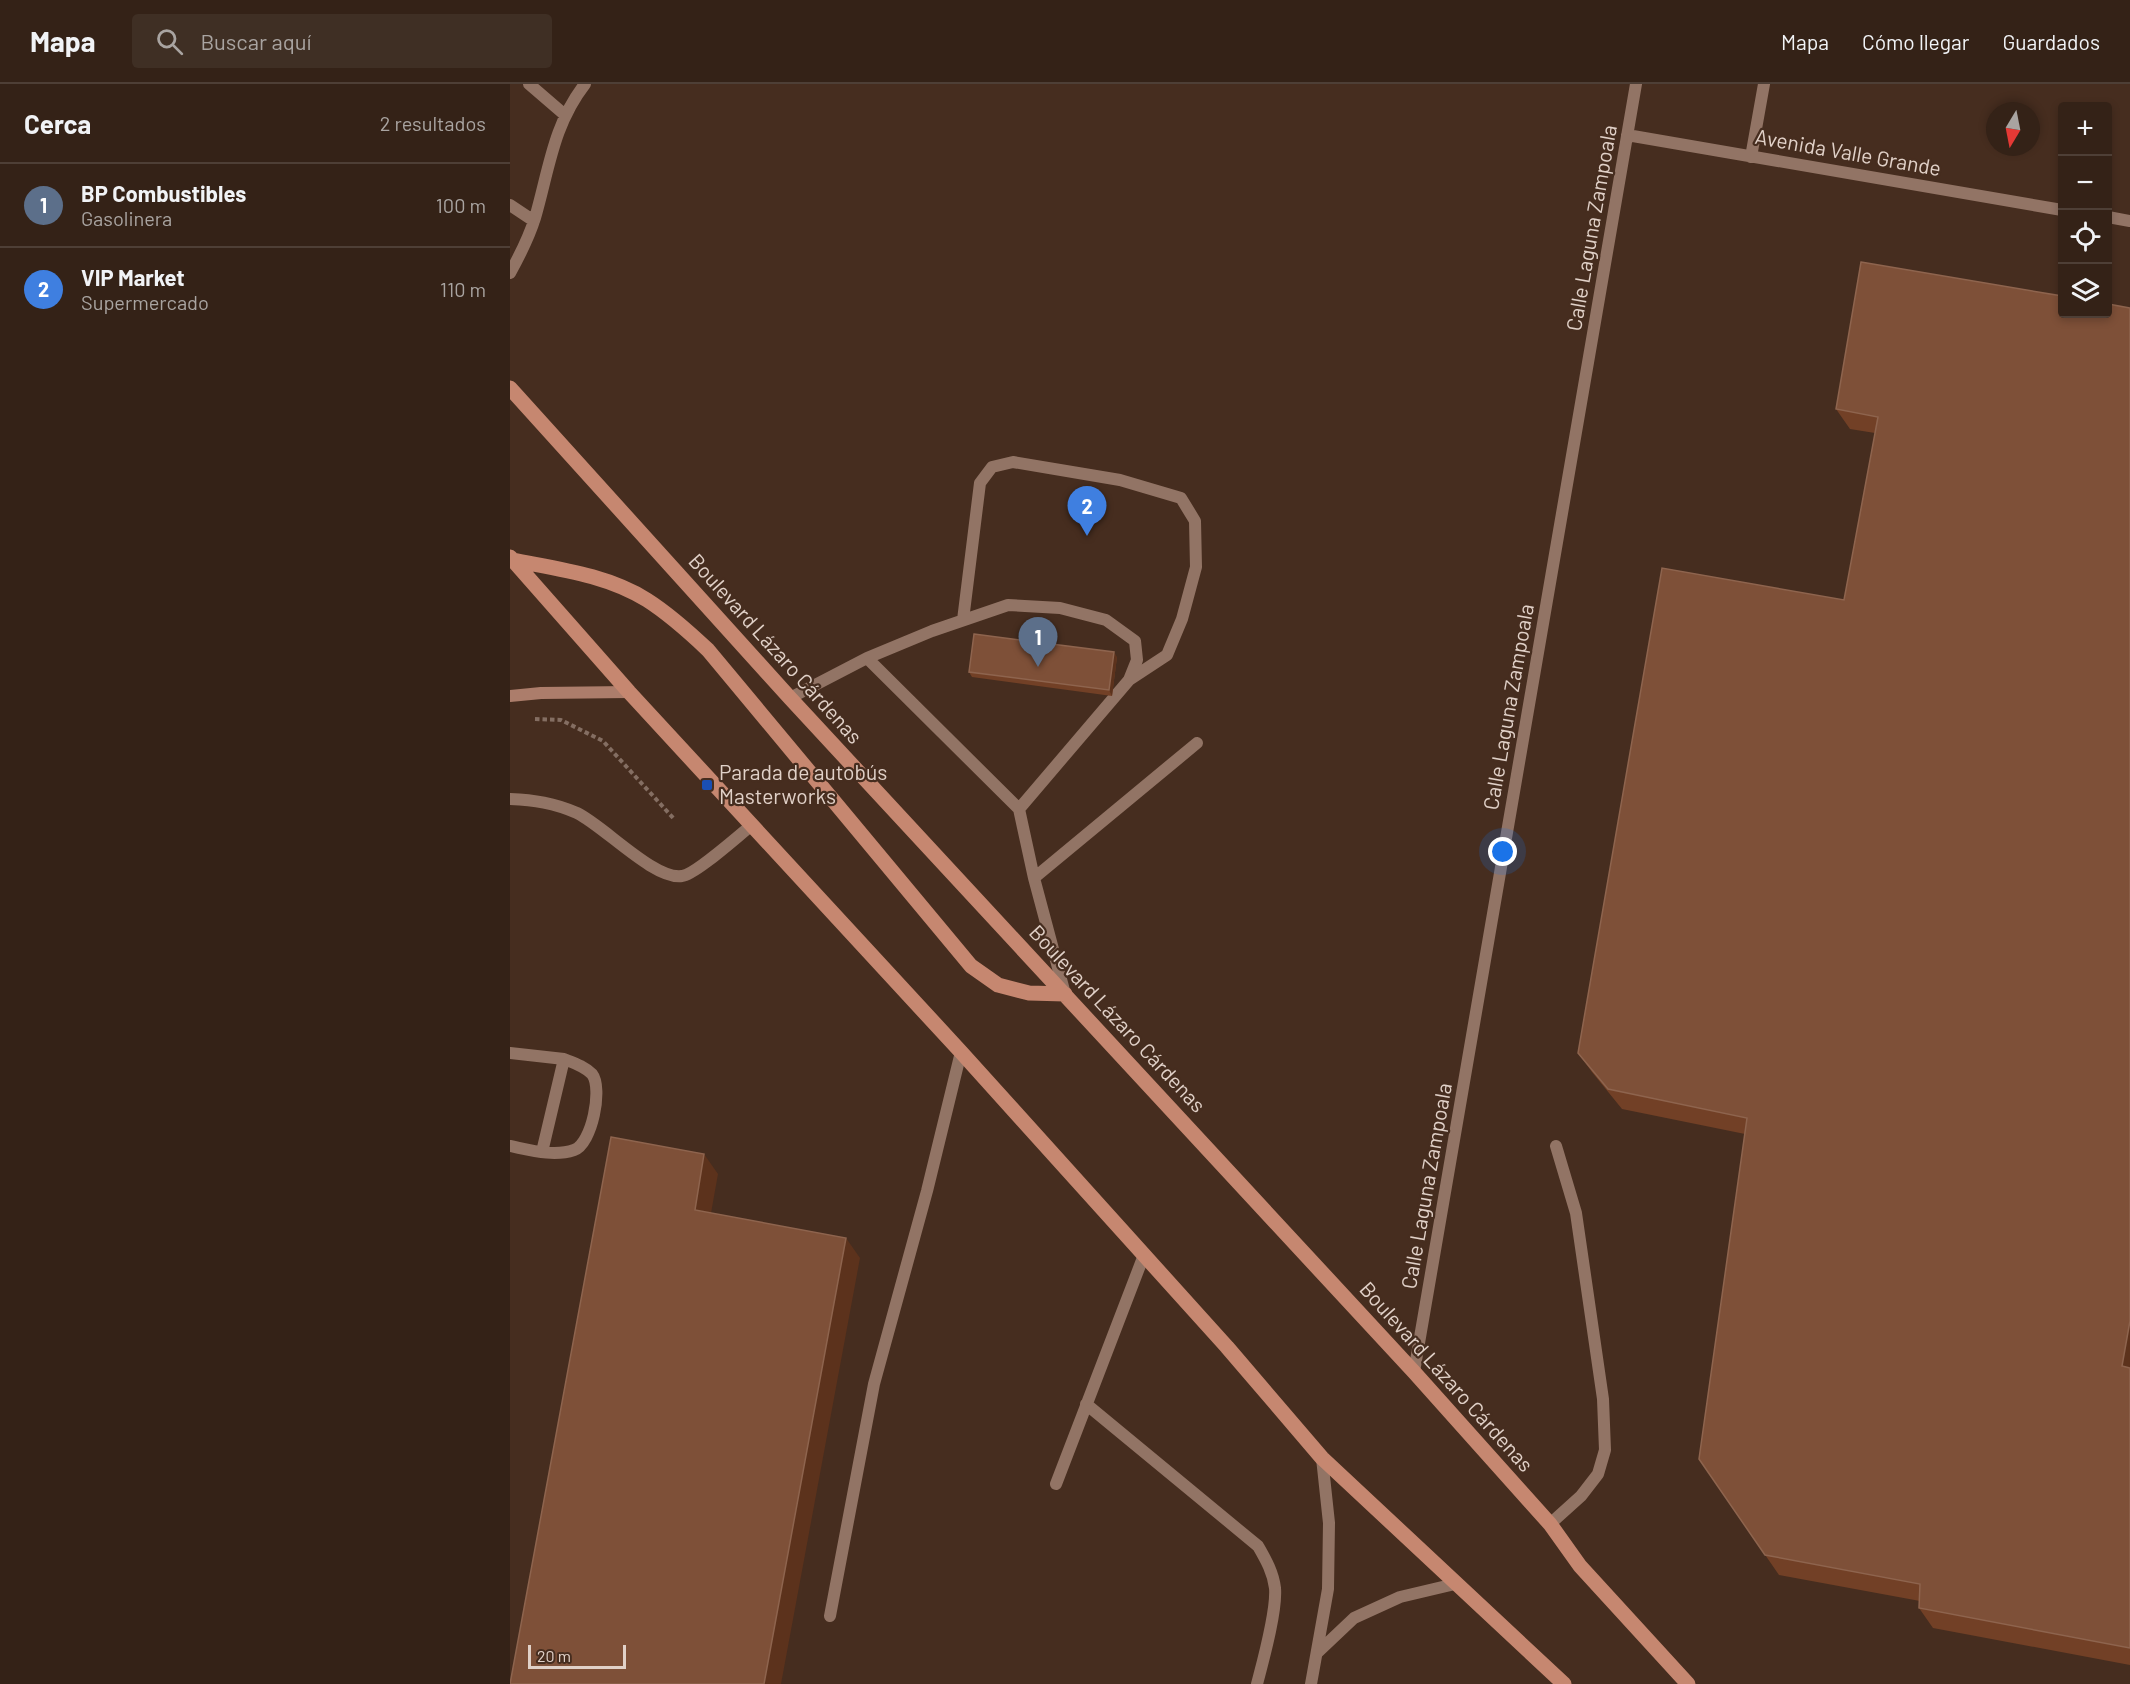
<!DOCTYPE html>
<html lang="es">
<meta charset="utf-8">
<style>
:root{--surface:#342217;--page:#3f2f24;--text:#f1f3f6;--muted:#a9a4a1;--line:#4e3f36;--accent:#1a73e8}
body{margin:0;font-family:Barlow,sans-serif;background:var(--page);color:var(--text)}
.controls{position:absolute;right:18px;top:18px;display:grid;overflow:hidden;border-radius:6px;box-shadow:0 3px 9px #0003}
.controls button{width:54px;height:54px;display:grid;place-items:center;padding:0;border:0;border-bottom:2px solid var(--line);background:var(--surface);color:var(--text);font:30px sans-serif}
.compass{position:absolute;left:1476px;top:18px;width:54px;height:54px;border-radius:50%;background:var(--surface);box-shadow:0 3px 9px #0003;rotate:190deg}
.scale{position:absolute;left:18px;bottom:15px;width:98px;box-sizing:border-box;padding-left:6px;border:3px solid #e1d1c8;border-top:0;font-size:16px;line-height:21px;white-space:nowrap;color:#e1d1c8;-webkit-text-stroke:4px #462d1f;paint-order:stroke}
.you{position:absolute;left:993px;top:768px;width:21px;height:21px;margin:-15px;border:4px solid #fff;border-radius:50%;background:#1a73e8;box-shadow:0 0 0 9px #1a73e833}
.badge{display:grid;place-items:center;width:39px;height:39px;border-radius:50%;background:var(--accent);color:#fff;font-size:20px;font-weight:700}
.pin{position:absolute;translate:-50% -50px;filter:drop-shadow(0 2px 3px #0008)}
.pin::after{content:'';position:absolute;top:32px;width:21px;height:18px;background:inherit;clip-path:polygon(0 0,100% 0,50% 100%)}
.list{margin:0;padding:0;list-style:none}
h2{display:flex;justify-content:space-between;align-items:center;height:78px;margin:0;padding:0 24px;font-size:26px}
h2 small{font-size:20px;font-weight:400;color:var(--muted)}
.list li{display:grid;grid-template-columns:39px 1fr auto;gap:18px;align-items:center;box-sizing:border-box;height:84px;padding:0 24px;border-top:2px solid var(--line)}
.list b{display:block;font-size:22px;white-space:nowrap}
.list p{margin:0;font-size:20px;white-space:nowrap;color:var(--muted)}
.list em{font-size:20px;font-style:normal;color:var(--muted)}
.icon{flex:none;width:33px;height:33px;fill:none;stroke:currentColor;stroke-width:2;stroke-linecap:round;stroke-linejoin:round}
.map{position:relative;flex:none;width:1620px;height:1600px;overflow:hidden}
header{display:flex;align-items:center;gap:36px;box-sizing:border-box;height:84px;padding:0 30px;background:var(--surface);border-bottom:2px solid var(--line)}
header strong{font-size:28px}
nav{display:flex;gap:33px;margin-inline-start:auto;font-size:21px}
.search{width:420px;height:54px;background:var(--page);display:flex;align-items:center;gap:15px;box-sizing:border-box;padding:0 21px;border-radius:6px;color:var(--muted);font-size:22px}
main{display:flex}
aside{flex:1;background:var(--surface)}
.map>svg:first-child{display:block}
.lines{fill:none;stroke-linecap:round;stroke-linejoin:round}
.path{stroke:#846e62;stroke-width:4;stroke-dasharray:4.5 3;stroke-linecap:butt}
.lane{stroke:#927465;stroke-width:12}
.street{stroke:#927465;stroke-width:12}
.secondary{stroke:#ac7d6b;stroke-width:12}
.primary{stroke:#c68770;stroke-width:15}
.wall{fill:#724026}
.shaded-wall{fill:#5c321c}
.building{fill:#7e5038;stroke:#8e644e;stroke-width:1.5}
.transit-dot{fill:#1a4fb4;stroke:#462d1f;stroke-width:2}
.labels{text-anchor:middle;stroke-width:4.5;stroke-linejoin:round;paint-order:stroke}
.street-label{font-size:21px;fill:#e1d1c8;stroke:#462d1f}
.poi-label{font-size:21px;fill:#e1d1c8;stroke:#462d1f;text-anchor:start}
</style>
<header>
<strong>Mapa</strong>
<div class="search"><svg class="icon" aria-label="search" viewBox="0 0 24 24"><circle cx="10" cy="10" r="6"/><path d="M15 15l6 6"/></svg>Buscar aquí</div>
<nav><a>Mapa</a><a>Cómo llegar</a><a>Guardados</a></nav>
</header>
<main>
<aside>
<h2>Cerca<small>2 resultados</small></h2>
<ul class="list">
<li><span class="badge" style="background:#5c6f8a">1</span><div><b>BP Combustibles</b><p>Gasolinera</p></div><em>100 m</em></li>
<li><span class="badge" style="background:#3f7fe0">2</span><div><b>VIP Market</b><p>Supermercado</p></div><em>110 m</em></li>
</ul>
</aside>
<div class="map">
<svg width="1620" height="1600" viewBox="0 0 1620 1600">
<rect width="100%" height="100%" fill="#462d1f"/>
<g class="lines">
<path class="path" d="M25,635l26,1 42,21 72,79"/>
<path class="lane" d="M19,0l36,31
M0,121l24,16
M0,189c10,-18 19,-36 25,-55 14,-48 18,-93 50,-134
M453,536l17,-137 12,-16 21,-5 107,18 61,18 14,23 1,46 -14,52 -15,36 -38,25
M357,574l152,151
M280,614l77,-40 65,-27 76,-26 52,3 46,12 29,21 2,19 -8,20 -110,129 15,69 31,116
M0,715c24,1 44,4 67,14 27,13 77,67 105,63 13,-1 57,-41 70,-51
M524,794l163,-135
M0,969l54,6 -22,93
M0,1062c20,4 44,11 64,4 18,-6 29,-62 18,-76 -8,-8 -18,-11 -28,-15
M576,1320l172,142c8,14 15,26 17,42 2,23 -12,73 -18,96
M546,1400l88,-229
M1040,1440l31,-28 17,-22 7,-24 -2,-51 -27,-186 -20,-67
M320,1532l44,-232 53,-193 34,-139"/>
<path class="street" d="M1117,51l435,75
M1241,73l13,-73
M1598,133l22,4
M904,1288l222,-1288
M807,1569l37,-35 46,-21 55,-13
M801,1600l17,-95 1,-66 -7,-65"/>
<path class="secondary" d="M0,612l31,-3 88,-1"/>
<path class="primary" d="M0,304l280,310 624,674 136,152 30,42 108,118
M0,473l119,135 332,360 266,295 95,111 242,226
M3,476c45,9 94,15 134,40 22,14 42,32 61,50l263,316 27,19 31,8 36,1"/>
</g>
<path class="wall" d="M1620,224v1357l-197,-37 -14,-20 1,-7 -141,-26 -80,-116 46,-325 -123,-25 -30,-37 -14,-19 266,-453 31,-167 -25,-4 -14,-20z
M607,573l-5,39 -140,-19 -3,-5z"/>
<path class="shaded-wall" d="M604,568l3,5 -5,39 -3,-6z
M194,1070l14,20 -10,56 -13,-20z
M336,1154l14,20 -79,426h-17z
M1620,1237v57l-8,-12z"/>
<path class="building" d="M1351,178l201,34v18h46v-10l22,4v1013l-8,45 8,2v280l-211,-40 1,-24 -155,-29 -66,-96 48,-341 -139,-29 -30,-36 84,-485 182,32 34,-183 -42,-8z
M464,550l140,18 -5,38 -140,-18z
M101,1053l93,17 -9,56 151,28 -82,446h-254z"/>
<rect class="transit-dot" x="191" y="695" width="12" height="12" rx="3"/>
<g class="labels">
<g class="street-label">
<text transform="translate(1338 69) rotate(10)" y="7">Avenida Valle Grande</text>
<text transform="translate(1082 144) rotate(-80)" y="7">Calle Laguna Zampoala</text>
<text transform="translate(265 565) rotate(48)" y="7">Boulevard Lázaro Cárdenas</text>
<text transform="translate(999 623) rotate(-80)" y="7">Calle Laguna Zampoala</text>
<text transform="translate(607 935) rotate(47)" y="7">Boulevard Lázaro Cárdenas</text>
<text transform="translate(917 1102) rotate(-80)" y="7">Calle Laguna Zampoala</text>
<text transform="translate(936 1293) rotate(48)" y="7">Boulevard Lázaro Cárdenas</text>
</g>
<g class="poi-label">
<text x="209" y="696">Parada de autobús<tspan x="209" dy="24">Masterworks</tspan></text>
</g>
</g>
</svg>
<div class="controls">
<button>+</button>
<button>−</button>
<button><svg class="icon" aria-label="locate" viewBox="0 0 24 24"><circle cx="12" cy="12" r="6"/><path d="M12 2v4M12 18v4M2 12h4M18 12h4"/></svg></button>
<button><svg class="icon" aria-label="layers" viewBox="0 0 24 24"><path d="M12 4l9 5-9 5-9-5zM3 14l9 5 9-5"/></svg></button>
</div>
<svg class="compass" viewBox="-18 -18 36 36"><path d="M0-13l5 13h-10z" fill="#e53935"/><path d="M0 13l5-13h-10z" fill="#a9a4a1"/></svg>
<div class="scale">20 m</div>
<div class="you"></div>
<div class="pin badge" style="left:528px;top:583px;background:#5c6f8a">1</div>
<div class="pin badge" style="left:577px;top:452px;background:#3f7fe0">2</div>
</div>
</main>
